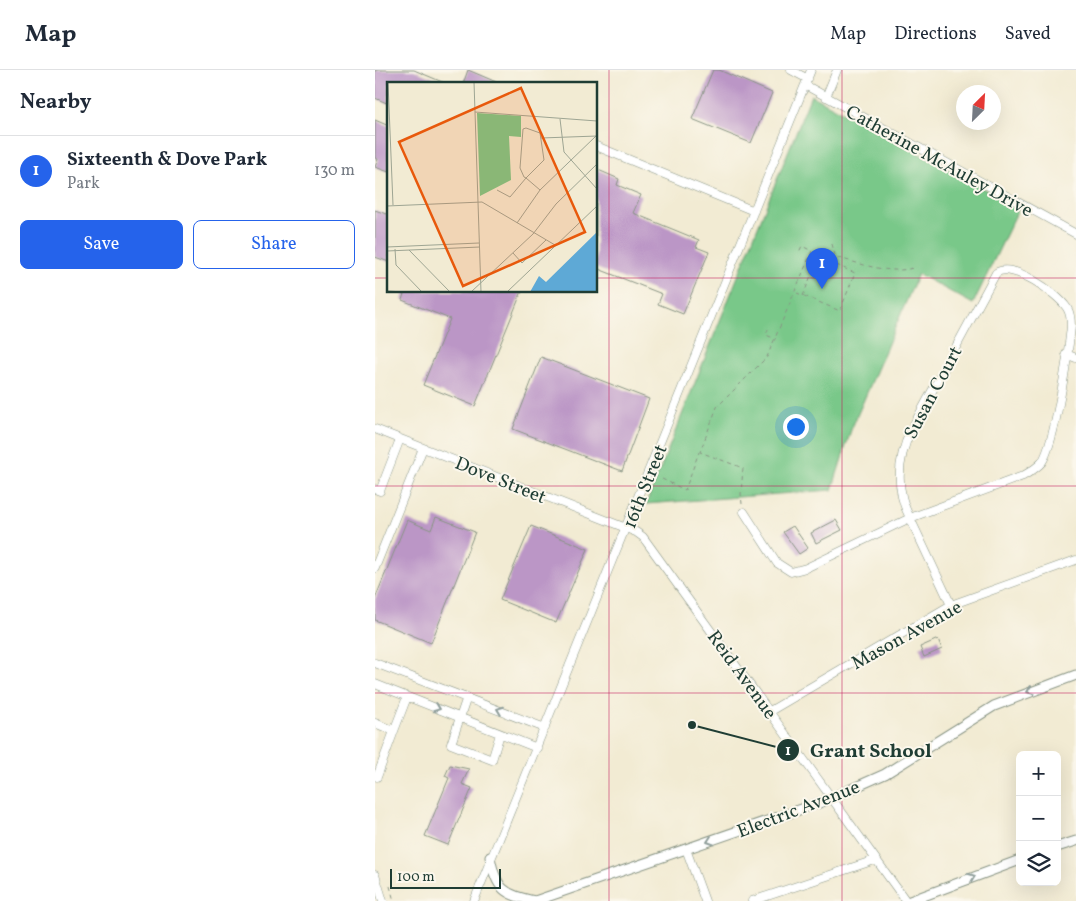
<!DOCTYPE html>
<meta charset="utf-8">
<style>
:root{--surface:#fff;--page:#f6f6f7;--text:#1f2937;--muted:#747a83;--line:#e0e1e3;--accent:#2563eb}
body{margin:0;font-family:Vollkorn,serif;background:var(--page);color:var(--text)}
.controls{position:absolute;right:15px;bottom:15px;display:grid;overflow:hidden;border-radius:8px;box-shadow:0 5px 20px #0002}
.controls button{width:45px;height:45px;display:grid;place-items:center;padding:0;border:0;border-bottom:1px solid var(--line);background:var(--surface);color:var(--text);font:25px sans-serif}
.compass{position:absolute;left:581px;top:15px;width:45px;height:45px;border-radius:50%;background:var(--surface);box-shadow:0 5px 20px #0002;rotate:24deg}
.scale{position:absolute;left:15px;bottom:12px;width:111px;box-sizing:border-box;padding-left:5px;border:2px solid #1f3d34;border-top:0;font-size:14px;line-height:18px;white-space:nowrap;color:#1f3d34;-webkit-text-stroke:4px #fbf7ec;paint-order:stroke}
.you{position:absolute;left:420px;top:356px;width:18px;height:18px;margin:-12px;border:4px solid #fff;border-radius:50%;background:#1a73e8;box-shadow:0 0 0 8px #1a73e833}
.badge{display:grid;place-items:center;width:32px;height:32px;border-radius:50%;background:var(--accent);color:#fff;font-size:16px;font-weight:700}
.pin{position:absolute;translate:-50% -41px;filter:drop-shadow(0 1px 2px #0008)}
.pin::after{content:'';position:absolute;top:26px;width:18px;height:15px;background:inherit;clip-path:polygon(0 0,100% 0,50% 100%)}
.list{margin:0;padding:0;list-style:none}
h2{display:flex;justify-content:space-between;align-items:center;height:65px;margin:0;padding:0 20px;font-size:21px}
h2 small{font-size:16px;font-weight:400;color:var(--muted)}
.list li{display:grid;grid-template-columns:32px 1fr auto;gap:15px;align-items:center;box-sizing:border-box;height:70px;padding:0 20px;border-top:1px solid var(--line)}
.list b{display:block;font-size:19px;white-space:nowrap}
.list p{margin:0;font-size:16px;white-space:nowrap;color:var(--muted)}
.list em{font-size:16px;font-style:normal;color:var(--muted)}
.actions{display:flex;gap:10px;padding:15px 20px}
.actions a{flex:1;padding:11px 0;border:1px solid var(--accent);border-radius:8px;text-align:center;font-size:18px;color:var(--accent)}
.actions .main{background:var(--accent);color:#fff}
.icon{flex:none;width:28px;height:28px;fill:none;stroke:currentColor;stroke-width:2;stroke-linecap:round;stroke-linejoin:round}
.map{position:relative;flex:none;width:701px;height:831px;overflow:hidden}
header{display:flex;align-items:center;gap:30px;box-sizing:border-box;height:70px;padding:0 25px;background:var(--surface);border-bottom:1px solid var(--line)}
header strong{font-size:24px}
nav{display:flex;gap:28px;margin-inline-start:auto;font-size:18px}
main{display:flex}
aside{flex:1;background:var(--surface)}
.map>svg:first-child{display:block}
.green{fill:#79c889;stroke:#4c825e}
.building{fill:#bb96c6}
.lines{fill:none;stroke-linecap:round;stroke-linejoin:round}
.minor-casing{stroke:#889484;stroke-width:9}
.major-casing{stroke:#889484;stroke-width:11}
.path{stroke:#889484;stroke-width:1;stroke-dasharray:4 4;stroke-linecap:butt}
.minor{stroke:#fff;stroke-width:8}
.major{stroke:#fff;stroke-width:9}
.oneway{stroke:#8f9e9a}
.grid{fill:none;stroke:#c2185b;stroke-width:1;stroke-opacity:0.55}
.labels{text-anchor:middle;stroke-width:4;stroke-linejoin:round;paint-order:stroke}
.street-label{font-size:19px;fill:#1f3d34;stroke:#fbf7ec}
.inset-road{fill:none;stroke:#9ea593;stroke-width:1}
.view{fill:#e8590c;fill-opacity:0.15;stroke:#e8590c;stroke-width:2.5}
.inset-edge{fill:none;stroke:#1f3d34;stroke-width:2.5}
.leader{fill:none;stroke:#1f3d34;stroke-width:2}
.callout-dot{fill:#1f3d34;stroke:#fbf7ec;stroke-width:2}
.mark-label{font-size:15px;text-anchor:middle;font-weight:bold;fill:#fff}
.callout-label{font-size:20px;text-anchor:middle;font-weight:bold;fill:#1f3d34;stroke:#fbf7ec;stroke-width:4;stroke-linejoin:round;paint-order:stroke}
</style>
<header>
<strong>Map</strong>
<nav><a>Map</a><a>Directions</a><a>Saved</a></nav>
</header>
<main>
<aside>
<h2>Nearby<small></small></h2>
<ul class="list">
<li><span class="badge">1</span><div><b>Sixteenth &amp; Dove Park</b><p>Park</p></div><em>130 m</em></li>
</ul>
<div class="actions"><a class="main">Save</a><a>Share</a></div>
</aside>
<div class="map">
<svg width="701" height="831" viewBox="0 0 701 831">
<rect width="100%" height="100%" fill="#fbf7ec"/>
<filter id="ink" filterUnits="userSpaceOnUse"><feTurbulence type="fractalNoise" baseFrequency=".02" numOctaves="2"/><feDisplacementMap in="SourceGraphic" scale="10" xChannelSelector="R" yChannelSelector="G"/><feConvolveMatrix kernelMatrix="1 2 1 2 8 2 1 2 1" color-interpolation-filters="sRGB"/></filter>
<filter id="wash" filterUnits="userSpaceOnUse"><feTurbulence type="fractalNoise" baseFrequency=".0096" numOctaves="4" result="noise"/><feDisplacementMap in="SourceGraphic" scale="20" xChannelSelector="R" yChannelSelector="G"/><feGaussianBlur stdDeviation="1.12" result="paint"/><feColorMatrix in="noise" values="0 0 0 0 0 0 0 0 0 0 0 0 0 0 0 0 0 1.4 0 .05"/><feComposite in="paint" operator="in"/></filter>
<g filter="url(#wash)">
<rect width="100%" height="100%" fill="#f2ebd3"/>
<path class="green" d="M436,25l208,113 -46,96 -55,-30 -67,156 -19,60 -186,14z"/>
<g id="blocks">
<path class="building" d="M0,0h39l33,14h-58v20l-14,-6z
M93,0l33,14h-38z
M338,0h6l53,23 -21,50 -59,-24z
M0,50l14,6v46l-14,-5 3,-8 -3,-1z
M221,99l23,10 -2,6 24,10 -8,18 66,27 -3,7 13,5 -26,62 -25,-10 4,-10 -66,-26z
M0,140l14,5v47l-14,-5z
M30,221h117l-47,115 -52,-21 27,-66 -48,-19z
M166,287l108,42 -27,72 -109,-42z
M61,447l39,15 -44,111 -56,-23v-21l32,-79 24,10z
M461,450l6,10 -26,13 -5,-10z
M156,456l57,23 -32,74 -56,-23z
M418,456l15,22 -9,6 -16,-22z
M563,569l4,10 -18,8 -4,-10z
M75,695l19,4 -7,15 10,4 -24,57 -23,-9 24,-58 -4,-2z"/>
</g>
</g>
<g filter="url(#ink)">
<use href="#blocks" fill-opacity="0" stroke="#889484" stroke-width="1"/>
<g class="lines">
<defs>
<path id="minor" d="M416,0l17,9
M430,15l271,149
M451,27l11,-27
M221,76l158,65
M691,284l10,4
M0,359l261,103 7,5 263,364
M0,419l5,2 20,-52
M369,442l33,51 14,9 15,-4 104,-50 113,-42c7,-4 14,-8 19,-14 13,-19 26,-108 29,-135 0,-6 0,-13 -4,-19 -10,-15 -55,-47 -71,-35l-85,157c-14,30 -16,59 -1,88l41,87
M0,498l48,-120
M0,593l170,65
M0,614l162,64
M92,627l-16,47 41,16 8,-26
M395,641l181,-106 125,-45
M0,653l19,8 13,-34
M0,706l2,1 17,-46
M311,779l19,52
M0,805l8,26
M99,831l337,-831
M377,831l123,-41"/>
<path id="major" d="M682,777l19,-6
M115,787c6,32 14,38 45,44
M160,831l287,-99 63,-28 109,-68 82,-31
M535,831l110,-41"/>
</defs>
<use href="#minor" class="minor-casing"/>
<use href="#major" class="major-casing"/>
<path class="path" d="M457,174l3,11
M439,184c34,2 70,24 102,13
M422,223l43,18 15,-38 -44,-19
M428,226l15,-38
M393,259l-2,6 10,4
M287,409l23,11 14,-38
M367,434l-1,-10 2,-26 -43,-16 17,-45 50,-50 45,-106 -10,-5 -3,6
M15,816l4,15"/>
<use href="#minor" class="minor"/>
<use href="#major" class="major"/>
</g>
<defs><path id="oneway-chevron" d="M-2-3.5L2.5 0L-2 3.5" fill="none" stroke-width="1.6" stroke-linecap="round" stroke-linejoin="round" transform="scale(1.25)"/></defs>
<g class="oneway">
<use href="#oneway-chevron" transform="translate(655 621) rotate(159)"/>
<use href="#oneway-chevron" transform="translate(62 638) rotate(21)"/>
<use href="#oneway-chevron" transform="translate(125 640) rotate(-159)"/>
<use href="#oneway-chevron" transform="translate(335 771) rotate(161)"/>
<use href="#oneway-chevron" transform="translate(597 807) rotate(-21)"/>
</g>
</g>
<path class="grid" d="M234,0v831M467,0v831M0,208h14M221,208h480M0,416h701M0,623h701"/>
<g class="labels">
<g class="street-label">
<text transform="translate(565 90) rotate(29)" y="7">Catherine McAuley Drive</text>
<text transform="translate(557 322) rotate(-62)" y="7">Susan Court</text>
<text transform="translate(126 409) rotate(22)" y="7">Dove Street</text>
<text transform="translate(269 416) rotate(-68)" y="7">16th Street</text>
<text transform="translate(531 564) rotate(-29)" y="7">Mason Avenue</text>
<text transform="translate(368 604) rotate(54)" y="7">Reid Avenue</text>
<text transform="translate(423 738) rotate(-21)" y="7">Electric Avenue</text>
</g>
</g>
<g transform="translate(12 12)">
<rect width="210" height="210" fill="#f2ebd3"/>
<path d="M90,31l44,3v21l-12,-1 2,44 -31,16z" fill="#79c889"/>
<path d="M210,150v60h-67l9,-16 7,6z" fill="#5ea9d6"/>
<path class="inset-road" d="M1,0l5,123M87,0l7,210M88,30l122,9M173,37l4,33 33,37M154,56l56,-2M110,108l13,7 16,-19 18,-18 -4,-27 -14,-5 -3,1 -3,39 4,9 2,1 14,12M0,124l95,-4 73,43M130,141l23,-33 56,-54M0,165l92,-4M8,167l1,16 26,27M22,168l41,42M0,169l93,-4M126,171l9,10 24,-23M0,209l17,1M84,210l62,-58 23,-30 41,-40M120,210l90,-86"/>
<path class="view" d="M134,6l64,144 -122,54 -64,-144z"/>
<rect width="210" height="210" class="inset-edge"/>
</g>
<path class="leader" d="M317 655L413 680"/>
<g class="callout-dot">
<circle cx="317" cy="655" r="5"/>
<circle cx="413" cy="680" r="12"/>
</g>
<g class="mark-label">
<text x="413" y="685">1</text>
</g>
<g class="callout-label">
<text x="496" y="687">Grant School</text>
</g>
</svg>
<div class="controls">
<button>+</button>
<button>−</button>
<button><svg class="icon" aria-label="layers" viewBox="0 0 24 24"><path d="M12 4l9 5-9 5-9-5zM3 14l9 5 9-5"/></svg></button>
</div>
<svg class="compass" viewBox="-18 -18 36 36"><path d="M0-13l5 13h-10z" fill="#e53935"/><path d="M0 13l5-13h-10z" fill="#747a83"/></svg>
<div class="scale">100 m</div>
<div class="you"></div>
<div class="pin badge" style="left:447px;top:219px">1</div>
</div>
</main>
